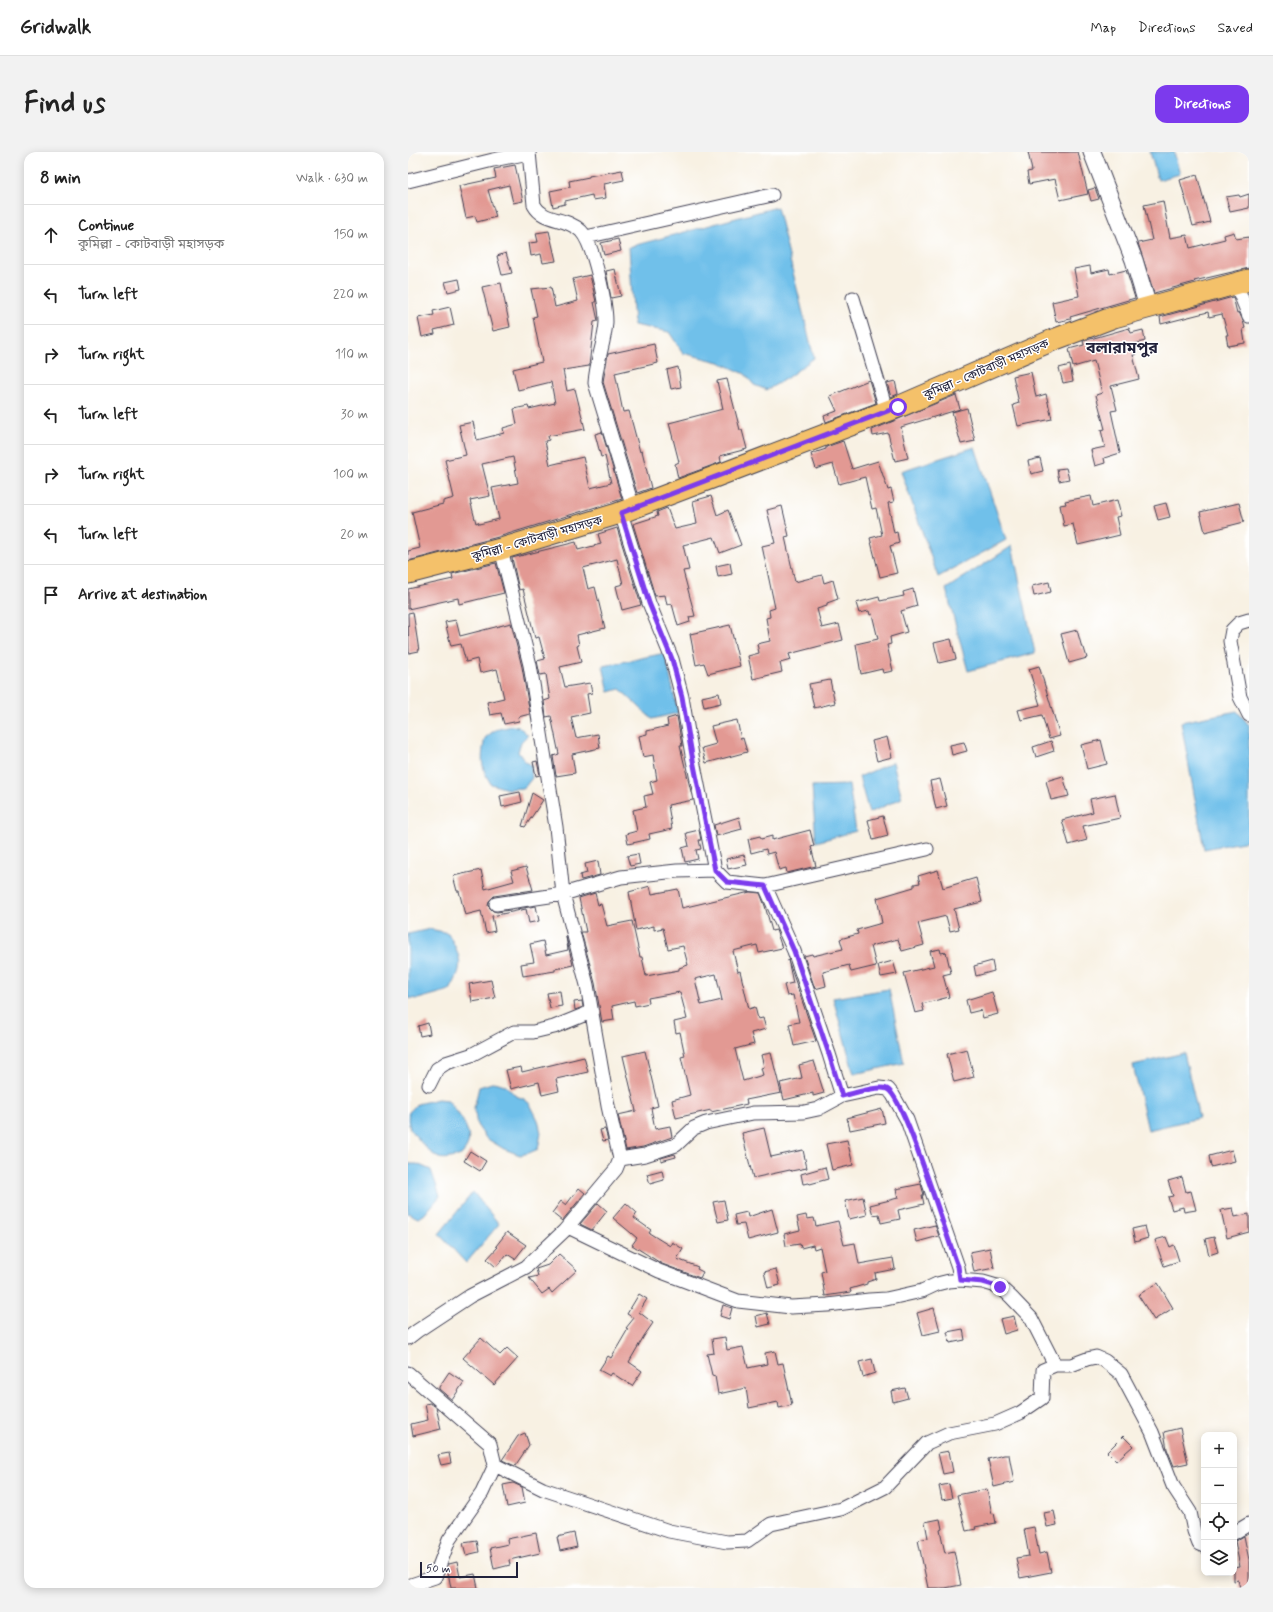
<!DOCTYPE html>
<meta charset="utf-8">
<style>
:root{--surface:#fff;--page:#f2f2f2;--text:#222;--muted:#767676;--line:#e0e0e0;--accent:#7c3aed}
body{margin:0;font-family:Mynerve,"Noto Sans Bengali",sans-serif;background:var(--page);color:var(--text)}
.controls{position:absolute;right:12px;bottom:12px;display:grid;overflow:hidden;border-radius:8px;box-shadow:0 2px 10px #0003}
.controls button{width:36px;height:36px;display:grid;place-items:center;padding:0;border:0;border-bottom:1px solid var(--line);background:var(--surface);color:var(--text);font:20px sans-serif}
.scale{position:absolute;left:12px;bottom:10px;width:98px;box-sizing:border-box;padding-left:4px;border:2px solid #22223b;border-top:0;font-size:11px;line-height:14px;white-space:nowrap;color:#22223b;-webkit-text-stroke:3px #fff;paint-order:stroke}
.stop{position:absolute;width:12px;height:12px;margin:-9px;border:3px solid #7c3aed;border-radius:50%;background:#fff}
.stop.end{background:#7c3aed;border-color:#fff;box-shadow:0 1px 4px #0008}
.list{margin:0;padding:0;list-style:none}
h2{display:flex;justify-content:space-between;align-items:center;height:52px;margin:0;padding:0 16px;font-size:17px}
h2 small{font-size:13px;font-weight:400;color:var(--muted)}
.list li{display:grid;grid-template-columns:26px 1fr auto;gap:12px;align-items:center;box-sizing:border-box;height:60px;padding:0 16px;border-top:1px solid var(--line)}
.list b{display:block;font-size:15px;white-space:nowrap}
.list p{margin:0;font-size:13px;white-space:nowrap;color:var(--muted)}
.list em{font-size:13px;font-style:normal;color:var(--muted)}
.icon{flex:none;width:22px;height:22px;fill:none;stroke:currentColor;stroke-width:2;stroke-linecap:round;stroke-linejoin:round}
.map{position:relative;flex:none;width:841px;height:1436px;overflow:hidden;border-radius:12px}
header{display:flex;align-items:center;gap:24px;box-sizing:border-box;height:56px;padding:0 20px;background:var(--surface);border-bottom:1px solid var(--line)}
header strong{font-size:19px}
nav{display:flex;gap:22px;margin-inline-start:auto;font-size:14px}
.intro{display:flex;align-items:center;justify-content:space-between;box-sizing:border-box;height:96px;padding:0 24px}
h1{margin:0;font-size:28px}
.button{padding:10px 18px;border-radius:12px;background:var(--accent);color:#fff;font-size:14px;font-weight:700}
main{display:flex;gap:24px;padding:0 24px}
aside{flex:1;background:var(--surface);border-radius:12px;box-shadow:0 2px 10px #0003}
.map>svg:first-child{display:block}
.water{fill:#6fc0ea;stroke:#487192}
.building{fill:#e29993;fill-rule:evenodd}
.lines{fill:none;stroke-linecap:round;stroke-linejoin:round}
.minor-casing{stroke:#424154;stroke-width:15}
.tertiary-casing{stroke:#424154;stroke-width:19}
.primary-casing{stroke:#424154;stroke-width:23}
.minor{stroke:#fff;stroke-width:13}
.tertiary{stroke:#fff;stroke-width:17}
.primary{stroke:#f4c16a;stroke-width:21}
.route{stroke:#7c3aed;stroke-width:5}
.labels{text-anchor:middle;stroke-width:3;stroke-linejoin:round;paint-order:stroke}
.street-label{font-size:12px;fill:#22223b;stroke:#fff}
.district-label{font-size:16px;font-weight:bold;fill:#22223b;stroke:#fff}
</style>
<header>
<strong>Gridwalk</strong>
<nav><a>Map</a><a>Directions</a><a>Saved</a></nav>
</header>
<div class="intro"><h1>Find us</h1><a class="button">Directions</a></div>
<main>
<aside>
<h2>8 min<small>Walk · 630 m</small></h2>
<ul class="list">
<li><svg class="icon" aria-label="ahead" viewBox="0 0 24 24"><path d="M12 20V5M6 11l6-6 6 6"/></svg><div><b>Continue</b><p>কুমিল্লা - কোটবাড়ী মহাসড়ক</p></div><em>150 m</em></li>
<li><svg class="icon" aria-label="left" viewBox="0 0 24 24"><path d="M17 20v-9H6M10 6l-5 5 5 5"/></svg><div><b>Turn left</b></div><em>220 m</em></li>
<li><svg class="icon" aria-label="right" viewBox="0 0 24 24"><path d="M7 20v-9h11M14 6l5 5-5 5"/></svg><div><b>Turn right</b></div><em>110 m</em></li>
<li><svg class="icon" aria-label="left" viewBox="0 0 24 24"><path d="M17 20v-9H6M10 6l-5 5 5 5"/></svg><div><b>Turn left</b></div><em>30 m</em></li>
<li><svg class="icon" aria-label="right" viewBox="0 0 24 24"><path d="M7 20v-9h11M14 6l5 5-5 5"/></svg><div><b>Turn right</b></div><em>100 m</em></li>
<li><svg class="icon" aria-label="left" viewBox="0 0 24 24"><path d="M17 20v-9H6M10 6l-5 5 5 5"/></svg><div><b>Turn left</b></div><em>20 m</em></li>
<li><svg class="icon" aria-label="arrive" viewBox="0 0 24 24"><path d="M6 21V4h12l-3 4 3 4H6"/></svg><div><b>Arrive at destination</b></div></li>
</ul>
</aside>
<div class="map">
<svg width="841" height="1436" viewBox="0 0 841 1436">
<rect width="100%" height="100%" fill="#fff"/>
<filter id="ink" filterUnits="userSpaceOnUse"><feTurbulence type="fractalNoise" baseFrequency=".025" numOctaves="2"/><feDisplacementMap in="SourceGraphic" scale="8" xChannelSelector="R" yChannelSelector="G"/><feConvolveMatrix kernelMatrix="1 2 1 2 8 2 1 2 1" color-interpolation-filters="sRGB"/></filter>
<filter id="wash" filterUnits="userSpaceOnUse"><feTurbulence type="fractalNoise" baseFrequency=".012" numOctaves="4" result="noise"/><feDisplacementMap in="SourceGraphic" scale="16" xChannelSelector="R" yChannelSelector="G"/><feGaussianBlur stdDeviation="0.9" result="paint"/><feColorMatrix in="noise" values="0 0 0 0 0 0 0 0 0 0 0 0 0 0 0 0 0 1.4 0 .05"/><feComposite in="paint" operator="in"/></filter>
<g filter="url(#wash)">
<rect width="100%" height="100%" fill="#f8f1e3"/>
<path class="water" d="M742,0h24l6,22 -22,6z
M369,55l37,151 -27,20 -20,12 -13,-5 -9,-11 -26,-12 -36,-9 -14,-21 -35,-7 -5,-78z
M567,295l31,93 -68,37 -37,-106z
M604,394l23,107 -67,18 -22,-82z
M257,501l13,60 -26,6 -32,-30 -11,3 -6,-26z
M829,559l12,14v116l-45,8 -23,-127z
M104,574l7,1 9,8 -7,7 -3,10 7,9 6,4 1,13 -8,10 -17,1 -16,-5c-11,-18 -10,-26 -6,-46l10,-8z
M485,610l9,36 -33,15 -10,-36z
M441,633l7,46 -40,11 -4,-56z
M22,777l18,4c13,24 17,32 2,57l-32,9 -10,-1v-64z
M481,837l15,74 -50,11 -21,-76z
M776,901l15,65 -51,12 -15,-65z
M87,930l10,3 11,11 8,3 6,5 8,16 3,13 -3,16 -9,4 -9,2 -16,-6 -18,-11 -9,-13 -3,-17 5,-21z
M30,947l10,1c11,15 32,37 13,55 -7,2 -15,5 -22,3 -8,-3 -25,-23 -29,-30 -2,-5 -2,-11 -1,-16l8,-8z
M0,1012h9l14,6 9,26 -16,19 -6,3 -10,-5z
M65,1040l26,32 -33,39 -27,-29z"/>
<g id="blocks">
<path class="building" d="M620,0h50l10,42 -28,6 -5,-21 -26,5 -2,-12 5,-1z
M107,13l8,36 -10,2 -4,-18 -21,5 8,27 -19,5 -2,-6 -9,2 -7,-32 37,-8 -2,-9z
M214,18l2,10 -20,4 2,14 -13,2 -1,-5 -27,6v3l-12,3 -3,-16 20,-4 -1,-6 20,-4v-1z
M789,23l13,47 -17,4 -13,-46z
M687,36l4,11 -8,2 -3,-11z
M841,42v14l-19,4 -4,-15 13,-2 1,2z
M755,49l7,37 17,-3 3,13 35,-9 -1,-4 10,-3 2,7 13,-2v31l-55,13 1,1 -41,11 -16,-50 14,-3 -8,-35z
M141,79l7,30 -13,2 -2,-9 -10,2 -2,-13 9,-1 -2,-9z
M210,87l3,12 -17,4 -3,-12z
M98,101l6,20 -10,2 -5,-19z
M682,114l1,7 18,-4 1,5 16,-4 9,28 -65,19 1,2 -15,3 -4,-20 27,-6 -5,-27z
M207,117l6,27 -10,2 -5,-27z
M182,123l6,27h-2l4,19 -4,1 -5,44 -26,4 4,21 8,-2 10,40 -37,7 1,4 -4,1 5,24 33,-8 7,31 21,-5 -6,-27 -4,1 -6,-23 7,-2 20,67 -124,38 -90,24v-10l12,-3 -8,-36 31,-8v-3l11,-3 -9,-38 21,-5 -7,-30 14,-3 4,18 27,-7 -1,-5 14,-4 -3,-15 14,-3 1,3 26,-6 -4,-21 -33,8 -5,-21 29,-7 -9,-45 4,-1 -6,-27 20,-2 4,20 23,-6 -5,-22zM105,305l5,26 -26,5 7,31 -20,5 -1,-2 -2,1 -6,-23 20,-4 -8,-32z
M51,127l2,10 -13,3 -3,-10z
M93,131l9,44 -17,4 -11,-44z
M825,145l4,16 2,-1 4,9 2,7 -2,1 2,14 -17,3 -2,-11h2l-6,-21 -13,3 -1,-5 -47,12 -1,-7z
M42,155l4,18 -20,5 1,4 -13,3 -4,-19 16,-3 -1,-4z
M721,176l2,5 12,-3 2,11 -11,3 2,10 -3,1 6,24 -28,7 6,24 -6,1 9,42 -16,5 1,5 -10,3 -4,-16 14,-3 -4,-17 4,-1 -9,-34 6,-2 -8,-32 -21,6 -4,-18 15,-4 -1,-4 4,-1z
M246,192l4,19 -43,10 8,39 6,-1 11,41 2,-1 9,37 -14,5 -34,-111 1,-6 4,-22z
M662,213l3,16 -10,2 -4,-15z
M270,215l3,20 -10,2 -4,-19z
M623,220l5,25 10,-3 6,25 -34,7 -5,-21 6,-2 -6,-27z
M319,227l13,51h2l5,19 -27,7 1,6 -43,16 -3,-14 4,-2 -10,-39 54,-14 -6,-28z
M461,228l7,23 -50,19 -2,-6 13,-5 -7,-15z
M487,229l3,13 -7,3 -4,-14z
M548,243l4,14 -59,18 7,31 -13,3 -7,-28 -15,3 -1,-6z
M559,256l8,33 -14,3 -9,-32z
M435,289l9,28 26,-8 10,29 3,-1 3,13 -6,1 6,30 3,-1 2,11 -9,3 7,27 -17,4 -10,-39 12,-3 -6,-27 -4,1 -7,-32 -26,7 -6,-20 -17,5 -5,-15 15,-5v-2z
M632,306l3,13 -12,3 -3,-13z
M658,316l3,11 -10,2 -2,-12z
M303,344l6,19 11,-5 13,35 -21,8 -6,-16 -31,8 6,25 -6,1 12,45 -6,1 1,5 -12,4 -6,-22 -5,1 -2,-10 -10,1 -22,-72 25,-8 -1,-4 10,-4 8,21 22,-5 -4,-23z
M683,344l2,10 24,-6 4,16 -5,1 4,18 -42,10 -5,-21 -9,2 -4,-21 6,-1 -1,-3z
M758,351l4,14 -12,3 -4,-14z
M831,351l5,19 -39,10 -5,-20z
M374,354l7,30 -4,1 10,45 27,-7 2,8 9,-3 5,19 -11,4v3l-10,3 5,19 17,-4 4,16 -54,14 2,6 -11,3 2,9 -29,7 -5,-23 11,-3 -2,-9 13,-3 -4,-23 4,-1 -1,-7 6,-2 -13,-62 13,-3 -8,-33z
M209,376l24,77 -19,5 -6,-24 7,-2 -6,-25 -34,9 5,21 7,-2 10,41 -28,7 2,10 -2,1 4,16 -21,5 5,20 25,-4 2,10 -5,1 3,19 -19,4 5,21 22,-4 2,14 -28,6 3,19 -19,3 -3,-20 6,-2 -8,-38 -5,1 -2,-16 6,-2 -4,-25 -6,1 -3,-14 8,-2 -6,-22 -4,1 -12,-49 -4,1 -7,-32 64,-16 2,8 23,-6 -3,-10z
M88,411l8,30 -45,11 -1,-6 -50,11v-20l45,-10 -1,-5z
M322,411l2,11 -14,3 -2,-11z
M641,430l2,10 -17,4 -2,-10z
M505,437l4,17 -16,5 6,21 -17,5 1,7 -4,1 6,26 -10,2 -1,-4 -21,5 -5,-30 22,-5 -6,-25 -2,1 -1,-4 -10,2 -3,-10 23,-6 1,4 24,-5 -1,-4z
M5,460l6,39 -10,2 -1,-40z
M48,468l4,16 51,-13 11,44 8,47 -12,3 1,4 -15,3 -3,-11 -11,2 -3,-13 17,-4 -7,-29 -17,4 -3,-14 -11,3 -5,-18 -10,2 -6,-24z
M322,473l10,41 -32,8 -4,-11 -8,2 -6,-31z
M669,478l5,18h2l3,10 -18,5 -8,-29z
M543,487l5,20 -17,4 -5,-20z
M631,514l21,70 -11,3 -7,-24 -21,5 -3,-10 22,-5 -11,-36z
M422,528l5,23 -21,5 -5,-24z
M311,541l2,10 -17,4 -2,-10z
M269,564l5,30h-2l13,54 -25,5 4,24 -23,5 1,5 -22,5 -2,-10 11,-3 -4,-21 13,-3 -2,-11 9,-2 -3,-12 7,-2 -4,-25 -10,2 -4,-21 8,-2v-3l21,-5 -1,-7z
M329,568l4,19 2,-1 4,14 -41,11 -4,-15 14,-4 -5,-18z
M479,585l5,20 -15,4 -5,-20z
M693,588l6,24 -20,5 -6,-24z
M643,589l3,10 -18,6 -3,-10z
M556,590l3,9 -15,4 -2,-10z
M129,609l3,14 -4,1 -3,-14z
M655,624l6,20 -18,4 -5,-19z
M532,627l7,27 -11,3 -6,-28z
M112,640l2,10 -20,5 -2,-11z
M124,641l11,7 -18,27 -3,-1z
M707,642l5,24 -37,8 4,14 -18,5 -7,-25 31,-8 -3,-13z
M475,664l5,20 -15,4 -5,-20z
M331,665l3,12 -26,7 -2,-11z
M291,678l2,10h-2l2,9 -5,1 2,9 -13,3 -3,-14 7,-2 -3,-13z
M402,678l4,16 -3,1 5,19 -29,7 -1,-5 -7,2 -5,-18 -7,2 -1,-5 -15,4 -3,-14 12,-3 1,3 11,-3v4z
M230,702l2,10 -10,2 -3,-10z
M336,703l3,10 -19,4 -2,-10z
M190,709l2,14 -19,5 -1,-5 7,-2 -2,-9z
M118,715l7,23 -39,6 -5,5 -1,5 5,5 4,1 39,-6 3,15 -10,2 -3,-14 -34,7 3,15 -9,2 -5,-22 -16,4 -6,-24h-2l-4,-15 28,-6 4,19 29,-8 -3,-10z
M530,718l5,18 33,-10 6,24 -28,7 5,20 -9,2 -4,-15 -28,7 6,22 -22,6 -4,-12 -27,7 5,20 -25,6 -2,-7 -26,7 3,14 -11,3 -11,-33 8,-2 1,2 30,-7 -3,-10 18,-5 -1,-4 25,-7 -5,-25 37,-11v-3l6,-1 -2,-7z
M242,734l2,8 26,-5 4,19 68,-16 10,1 5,13 7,25 4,-1 6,18 -23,5 -2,-8 -24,6 5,21 2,-1 9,38 6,-2 3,12 5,-1 3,11 -15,4 3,11 -19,5 8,32 20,-6 -2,-7 3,-1 -3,-12 10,-2 10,40 -35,7 1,4 -36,8v-2l-35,8 -4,-18 18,-5 -9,-38 4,-1 -5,-24 -4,1 -2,-11 13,-3 -7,-27 -32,6 1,5 -14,3 -1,-5 -22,5 2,14 -12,2 -7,-39 -14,-51h5l-7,-34 16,-5 3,12 3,-1 6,22 25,-5 8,36h2l4,19 33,-6v-2l9,-3 -5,-19 -15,3 -5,-21 -9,2v-4l-18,4 -7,-38zM308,822l6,26 -21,5 -6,-26z
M158,785l7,28 -18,4v2l-32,5 -2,-12 13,-2 -4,-18 13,-3 3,14 22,-5z
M532,797l1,4 5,-1 5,21 -8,2 6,22 -27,7 2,7 -9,2 -11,-40 30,-7 -4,-15z
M380,808l28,81 -22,5 -5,-22 10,-2 -6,-27 -6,1 -3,-11 9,-2z
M485,809l4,13 -16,3 -3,-12z
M584,809l2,10 -18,5 -2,-10z
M83,828l4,18 -23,4 -3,-18z
M152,839l2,15 -12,2 -3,-15z
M584,840l6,22 -15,4 -2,-8 -12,3 -3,-13z
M174,849l1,6 -8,3 -1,-8z
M20,871l2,11 -10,2 -2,-10z
M559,897l7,28 -20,5 -7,-28z
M237,899l13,55 -7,2 4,21 15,-3 2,11 -29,10 -17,3 -8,-35 18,-4 -13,-55z
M176,905l4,15 -32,7 3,12 -17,4 -3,-13 -28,7 -5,-19 15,-3 1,5z
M406,909l10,32 -11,3v-3l-29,7 -4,-17 22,-5 -3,-13z
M474,957l3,14 -35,7 -3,-12z
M356,976l7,29 32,-7 4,18 -16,3 -1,-1 -37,8 -11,-45z
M197,977l3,11 -5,1 -3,-11z
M439,988l6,25 -21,5 -6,-26z
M824,998l3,11 -24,6 -2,-11z
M62,999l16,10 -6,10 -16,-10z
M267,1002l1,3 -15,4v-3z
M417,1015l3,12 -18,5 -1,-1 -6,1 -2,-10z
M254,1018l2,10 -14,4 -3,-10z
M774,1025l4,15 5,-1 5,19 -12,2 -1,-5 -11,3 -4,-13 5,-1 -5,-15z
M513,1032l3,11h-2l2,9 -26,6 2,9 -19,4 -2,-9 -6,1 -3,-10 28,-7 -2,-9z
M171,1036l6,5 -23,28 -10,-8 9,-12 5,4z
M455,1045l4,18 -18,4 -4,-18z
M316,1048l4,20 -10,2 -5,-20z
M190,1051l9,8 -15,19 -12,-6z
M218,1051l11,10 -3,5 17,12 -2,3 21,13 2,-4 11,7 -6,10 21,8 -1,2 6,3 -3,6 -38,-14 -30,-19 5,-7 -24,-20z
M825,1056l2,9 14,-3v18l-22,6 -6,-28z
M364,1057l6,23 -30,8 -4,-16 -8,1 -2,-10 13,-3 1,5z
M398,1063l1,4 7,-1 2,8 22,-5 6,24 11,-2 4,21 34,-6 2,11 -20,4 1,6 -9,3v2l-17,5 1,3 -26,4 -4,-24 4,-1 -5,-24 -6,2 -1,-4 -12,3 -1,-4 -14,2 -2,-12 16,-4 -3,-13z
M527,1073l4,11 -22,6 -3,-12z
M737,1074l3,12 -13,4 -3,-13z
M99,1080l19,13 -11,14 -8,-5 -11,13 -9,-8 11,-12 -2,-1z
M758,1085l4,10 4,-2 5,16 -15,5 -9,-26z
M806,1085l4,15 -9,3 -4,-16z
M582,1096l4,20 -20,4 -4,-20z
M151,1102l18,16 -25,23 -3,-4 -7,5 -13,-16 9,-2 -2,-7 12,-4z
M368,1117l4,16 -12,3 -4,-16z
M750,1131l15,25 -19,12 -16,-25z
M231,1142l8,5 -8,13 14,11 -9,13 -15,26 13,9 -10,15 -20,-13 -2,3 -11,-6 9,-14 3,2 17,-29 -2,-1 8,-10 -7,-4z
M315,1153l9,3 -3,11 -9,-3z
M526,1156l6,23 -17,4 -6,-22z
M359,1161l3,11 -12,3 -2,-11z
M606,1164l3,14 -13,4 -4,-15z
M555,1177l2,11 -15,3 -3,-11z
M317,1185l2,13 16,-3 5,21 19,-4 -2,-11 10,-2 3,13 5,-1 9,42 -13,3 -1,-6 -29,6 -3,-20 -28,6 -3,-18 -3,-1 -5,-21 7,-1 -2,-14z
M73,1186l19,17 7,-7 11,10 -24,27 -31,-27z
M464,1207l3,14 -12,4 -4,-15z
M41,1220l15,10 -12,18 -13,-11v-2z
M497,1236l3,10 -15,4 -2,-11z
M22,1251l6,4 5,22 -28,7 -2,-12 17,-4 -3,-16z
M772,1276l8,35 -14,3 -7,-17 -3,-17z
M117,1281l4,12 -14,21 -13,-6 16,-24z
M715,1284l10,10 -17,15 -9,-9z
M541,1299l4,21 -10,2 -5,-21z
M41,1301l2,10 -10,2 -3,-10z
M596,1303h5l5,27 -20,5 -6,-28z
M105,1331l9,4 3,16 -18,4 -4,-22z
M541,1332l3,14 -10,2 -3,-14z
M579,1337l5,25 2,-1 2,10 -21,4 1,2 -10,2 -9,-36z
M646,1359l3,14 -10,2 -3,-14z
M532,1367l2,10 -2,1 5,23 9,-2 7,34 -16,3h-17l-10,-48 10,-2 -3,-16z
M626,1375l5,27 8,-2 4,20 -31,6 -4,-20 13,-2 -5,-27z
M128,1381l4,20 -31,7 1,5 -16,4 -4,-21 18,-4 -1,-5z
M166,1381l3,14 -17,4 -3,-14z
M836,1384l5,24v28h-9l-2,-8 -4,1v-13l6,-1 -5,-26z
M69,1389l2,11 -13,3 -3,-12z
M49,1410l3,15 15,-3 3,14h-27l-4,-21 2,-3z"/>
</g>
</g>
<g filter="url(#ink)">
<use href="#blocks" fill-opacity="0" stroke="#424154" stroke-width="1"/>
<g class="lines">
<defs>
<path id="minor" d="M121,0l5,53c10,18 31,11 47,26 13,14 25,72 25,91 -1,20 -10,40 -11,61l38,125
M0,29l85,-21 36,-7
M178,85l186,-42
M828,132l13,32
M445,146l34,114
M213,361l28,90 23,56 10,38 10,58 23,115
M841,468l-10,3 -7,7 -2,11 10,56 9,18
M357,734l162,-37
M88,752l67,-10 58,-17 56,-6 38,-1 12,12 38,4 29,65 35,103 13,42
M21,933l8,-16 9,-6 25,-8 43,-23h19l21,-5 37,-15
M212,1007l25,-4 31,-10 18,-17 12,-5 47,-10 51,-1 14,-3 24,-13 37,-8 9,1 5,6 14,25 51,147 2,13
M160,1075l91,44 79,30 53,6 37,-2 41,-5 17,-1 36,-8 15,-7 12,-3 11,-1 23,2 17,5 11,10 20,21 24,47h16l16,-6 9,-2 9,4 16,13 31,58 21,54 17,26 4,19 5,13 5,2
M0,1186l9,-7 53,-35 56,-29 38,-36 52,-62 4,-10 -12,-53 -21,-121 -24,-91 -7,-67 -26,-162 -29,-116
M0,1221l82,71 5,21 48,24 126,42 58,11 20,-1 24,-17 70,-15 44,-22 42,-44 22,-10 46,-9 25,-11 22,-15 1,-28 12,-5
M826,1381l15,-9
M0,1434l27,-9 14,-37 33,-47 13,-28"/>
<path id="tertiary" d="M684,0l42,108 14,47"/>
<path id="primary" d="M0,421l93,-24 116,-35 281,-107 155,-67 61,-23 135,-37"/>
</defs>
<use href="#minor" class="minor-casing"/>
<use href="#tertiary" class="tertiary-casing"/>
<use href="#primary" class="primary-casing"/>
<use href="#minor" class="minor"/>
<use href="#tertiary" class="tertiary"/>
<use href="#primary" class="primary"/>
</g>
</g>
<g class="lines" filter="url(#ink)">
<path class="route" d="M490,255l-277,106 28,90 23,56 10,38 10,58 23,115 12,12 38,4 29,65 35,103 13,42c10,-2 36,-11 45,-7 18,8 60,151 71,177l2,14 23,2 17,5"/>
</g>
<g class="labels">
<g class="street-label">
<text transform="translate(578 217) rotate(-23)" y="4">কুমিল্লা - কোটবাড়ী মহাসড়ক</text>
<text transform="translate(129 386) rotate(-16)" y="4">কুমিল্লা - কোটবাড়ী মহাসড়ক</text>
</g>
<g class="district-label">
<text x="714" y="201">বলারামপুর</text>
</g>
</g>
</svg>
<div class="controls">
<button>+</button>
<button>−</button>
<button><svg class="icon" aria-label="locate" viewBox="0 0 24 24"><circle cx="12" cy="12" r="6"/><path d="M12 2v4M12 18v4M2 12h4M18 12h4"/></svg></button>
<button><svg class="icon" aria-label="layers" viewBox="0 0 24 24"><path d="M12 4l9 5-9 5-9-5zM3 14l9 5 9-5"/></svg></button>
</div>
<div class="scale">50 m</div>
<div class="stop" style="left:490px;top:255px"></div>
<div class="stop end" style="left:592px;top:1135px"></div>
</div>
</main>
